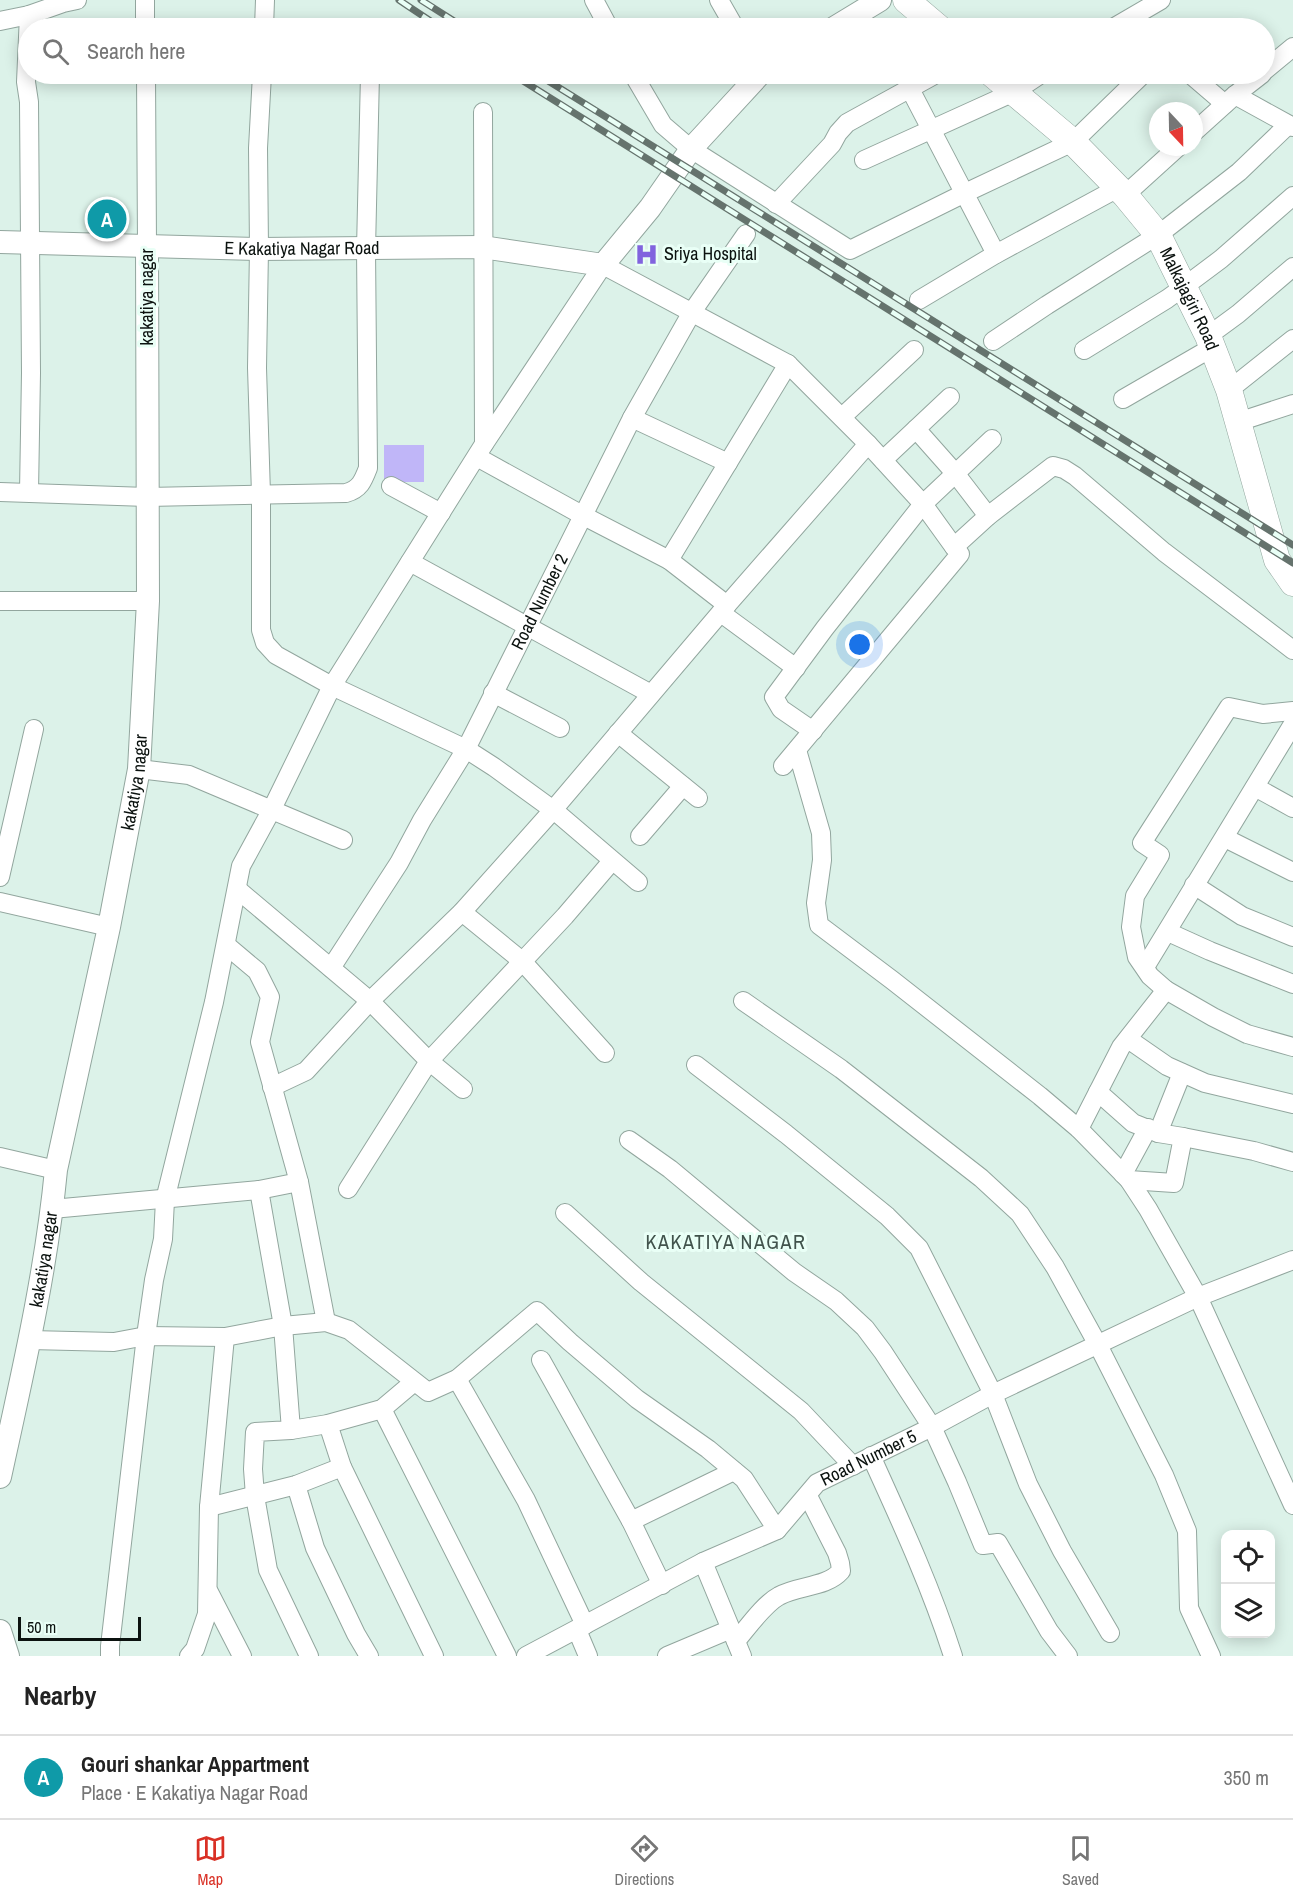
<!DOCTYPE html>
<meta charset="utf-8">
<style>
:root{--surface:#fff;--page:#f2f2f2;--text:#222;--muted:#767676;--line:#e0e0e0;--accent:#d93025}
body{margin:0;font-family:"Archivo Narrow",sans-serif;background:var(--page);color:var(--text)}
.controls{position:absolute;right:18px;bottom:18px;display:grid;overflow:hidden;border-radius:12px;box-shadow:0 3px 15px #0003}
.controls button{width:54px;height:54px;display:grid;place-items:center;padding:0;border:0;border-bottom:2px solid var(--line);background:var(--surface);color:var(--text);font:30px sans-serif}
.compass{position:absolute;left:1149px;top:102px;width:54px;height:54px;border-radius:50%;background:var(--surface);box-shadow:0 3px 15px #0003;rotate:158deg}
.scale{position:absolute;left:18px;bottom:15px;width:123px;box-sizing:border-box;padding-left:6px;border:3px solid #0b120f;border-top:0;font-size:16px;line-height:21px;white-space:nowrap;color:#0b120f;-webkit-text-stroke:4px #e9fff6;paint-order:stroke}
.you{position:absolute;left:860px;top:645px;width:21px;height:21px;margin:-15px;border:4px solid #fff;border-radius:50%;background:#1a73e8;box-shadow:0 0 0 9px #1a73e833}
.badge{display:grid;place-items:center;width:39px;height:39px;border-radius:50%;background:var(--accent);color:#fff;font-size:20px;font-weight:700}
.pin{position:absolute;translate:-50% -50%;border:3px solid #fff;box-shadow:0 2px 6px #0006}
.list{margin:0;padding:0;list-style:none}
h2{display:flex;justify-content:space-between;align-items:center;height:78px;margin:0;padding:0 24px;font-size:26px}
h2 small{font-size:20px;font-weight:400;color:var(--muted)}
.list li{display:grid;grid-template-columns:39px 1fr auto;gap:18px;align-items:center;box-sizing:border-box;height:84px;padding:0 24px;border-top:2px solid var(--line)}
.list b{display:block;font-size:22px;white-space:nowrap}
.list p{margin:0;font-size:20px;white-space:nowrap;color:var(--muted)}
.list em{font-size:20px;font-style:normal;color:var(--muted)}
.icon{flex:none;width:33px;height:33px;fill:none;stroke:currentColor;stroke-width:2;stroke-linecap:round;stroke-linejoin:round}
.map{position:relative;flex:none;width:1293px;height:1656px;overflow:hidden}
.search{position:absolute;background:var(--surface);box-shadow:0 3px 15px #0003;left:18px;right:18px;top:18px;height:66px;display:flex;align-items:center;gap:15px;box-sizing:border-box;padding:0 21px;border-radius:33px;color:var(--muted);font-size:22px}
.sheet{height:162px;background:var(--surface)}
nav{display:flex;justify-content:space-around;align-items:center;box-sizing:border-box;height:84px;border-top:2px solid var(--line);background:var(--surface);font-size:16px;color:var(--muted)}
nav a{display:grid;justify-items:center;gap:3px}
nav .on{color:var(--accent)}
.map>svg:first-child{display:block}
.green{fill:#c0b6f8}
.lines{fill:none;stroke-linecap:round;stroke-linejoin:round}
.minor-casing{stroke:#92a69e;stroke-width:20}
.tertiary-casing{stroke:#92a69e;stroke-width:24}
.secondary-casing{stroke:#92a69e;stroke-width:27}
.minor{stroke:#fff;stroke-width:18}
.tertiary{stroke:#fff;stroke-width:22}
.secondary{stroke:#fff;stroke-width:26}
.rail-casing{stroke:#65736d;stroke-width:7}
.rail{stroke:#e9fff6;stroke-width:4.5;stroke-dasharray:14;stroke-linecap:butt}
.labels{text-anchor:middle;stroke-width:6;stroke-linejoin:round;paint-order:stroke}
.street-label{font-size:18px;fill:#0b120f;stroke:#e9fff6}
.poi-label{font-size:18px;fill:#0b120f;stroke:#e9fff6;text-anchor:start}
.neighbourhood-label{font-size:20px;letter-spacing:1.5px;fill:#41534c;stroke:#e9fff6}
</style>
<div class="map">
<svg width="1293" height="1656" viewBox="0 0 1293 1656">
<rect width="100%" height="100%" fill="#dcf2e9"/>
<path class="green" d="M384,445h40v37h-40z"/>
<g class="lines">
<defs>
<g id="minor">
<path d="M145,0v28"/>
<path d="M594,0l15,28"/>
<path d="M719,0l16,28"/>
<path d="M29,15l-3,67 3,20 2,271 -2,119"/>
<path d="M0,21l29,-6 34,-12 14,-3"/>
<path d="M264,28l1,-28"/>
<path d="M1113,28l48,-28"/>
<path d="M1264,71l29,-24"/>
<path d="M146,74l1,172"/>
<path d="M262,74l-4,74 1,101 -2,119 4,126v136l4,13 11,12 56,31 134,63 28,18 62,45 82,70"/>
<path d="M633,74l30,51 28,24 159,101 115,-57 108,-51 70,-68"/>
<path d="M1190,74l35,30"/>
<path d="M909,87l87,167"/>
<path d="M1235,95l58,32"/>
<path d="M483,112l1,332"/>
<path d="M1194,132l41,-37 27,-21"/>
<path d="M864,160l150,-68 27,-18"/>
<path d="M1125,195l53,-48"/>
<path d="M776,204l56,-60 6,-11 9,-10 89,-49"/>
<path d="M919,300l77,-46 122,-66"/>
<path d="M1208,336l30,-22 55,-47"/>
<path d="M993,341l54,-36 111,-70 81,-63 49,-47"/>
<path d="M1084,350l83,-51 18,-13 36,-27 72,-63"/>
<path d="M1229,390l64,-51"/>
<path d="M1123,399l90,-52"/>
<path d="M842,417l72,-67"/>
<path d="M632,418l96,45"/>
<path d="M1238,422l55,-18"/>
<path d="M916,429l39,44 33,43"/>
<path d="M477,457l105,58 87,45 58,45"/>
<path d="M883,460l67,-63"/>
<path d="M391,486l50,27"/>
<path d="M0,492l147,5 199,-4c14,-4 17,-12 22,-25l-2,-219 4,-175"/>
<path d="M669,560l119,-196"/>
<path d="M410,562l241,132"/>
<path d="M0,601h148"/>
<path d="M721,613l75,55"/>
<path d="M493,693l67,35"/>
<path d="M813,731l-32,-22 -7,-12 51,-69 98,-124 69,-65"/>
<path d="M618,733l80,65"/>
<path d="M797,750l24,83 1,27 -6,43 3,22 73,55 148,116 39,33 50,51 19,29 50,88 95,208"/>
<path d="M783,766l177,-212 -6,-7"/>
<path d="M139,769l50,6 154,65"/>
<path d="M1255,787l38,21"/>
<path d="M640,836l43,-50"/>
<path d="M1225,838l68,34"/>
<path d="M0,877l34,-148"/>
<path d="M1194,885l48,31 51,21"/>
<path d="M237,889l133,112 59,60 34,28"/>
<path d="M0,902l109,25"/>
<path d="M462,912l60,49 83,92"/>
<path d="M1168,932l42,19 83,33"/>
<path d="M226,945l31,26 13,26 -10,45 39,140 27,140"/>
<path d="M1145,967l148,-243"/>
<path id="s1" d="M331,968l68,-105 23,-43 44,-71 166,-331 60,-106 54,-78"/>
<path d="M1166,990l-16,-14 -13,-19 -6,-30 4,-31 25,-41 -18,-12 87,-136 34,7 30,-3"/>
<path d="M743,1001l98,68 140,109 39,36 35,53 43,78 66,130 23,56 2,77 22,48"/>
<path d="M1128,1039l39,27 38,17 88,21"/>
<path d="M696,1065l90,69 101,82 32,32 74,146 35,90 34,67 48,82"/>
<path d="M1182,1073l-24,60 25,4"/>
<path d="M272,1087l34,-16 64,-70 92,-89 91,-102 174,-205 141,-161"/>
<path d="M1098,1092l35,31 25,10"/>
<path d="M1079,1129l42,-82 45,-57 47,27 34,17 46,13"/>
<path d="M629,1140l41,29 124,103 42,29 29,27 18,24 49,75 25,55 26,63 15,-2 51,88 19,25"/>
<path d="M0,1157l56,13"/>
<path d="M1123,1174l25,-46"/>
<path d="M1129,1180l45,3 9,-46 71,14 39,11"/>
<path d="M348,1189l81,-128 136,-145 47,-55"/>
<path d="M259,1190l24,136 8,104 -36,2 -2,37 2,27 13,74 41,86"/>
<path d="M52,1209l207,-19 40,-8"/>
<path d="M565,1213l76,69 160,129 52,55"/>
<path d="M30,1340l84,2 32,-6 79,1 58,-11 43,-4 23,8 79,62 29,-13 80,-68 33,31 67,57 71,50 36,30 33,51"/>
<path d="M541,1360l90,161 31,64"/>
<path d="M457,1379l69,121 59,125"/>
<path d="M382,1409l125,247"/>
<path d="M328,1424l14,43 92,189"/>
<path d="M291,1430l37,-6 54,-15 32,-27"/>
<path d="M871,1456c30,66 60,131 82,200"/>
<path d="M296,1485l19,63 41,86 13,22"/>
<path d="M209,1507l87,-22 46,-18"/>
<path d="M631,1521l103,-50"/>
<path d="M703,1562l39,94"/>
<path d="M209,1592l33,64"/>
<path d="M577,1630l11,26"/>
<path d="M736,1641c12,-14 28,-37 43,-45 19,-11 47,-8 62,-25l-1,-8 -3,-10 -29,-57"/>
<path d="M110,1656v-10l36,-310 8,-56 9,-41 2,-39 49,-198 27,-136 30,-55 61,-125 152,-242 119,-179 185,99 80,80 55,60 31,43 34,-31 65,-50 11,3 11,7 89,76 129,98"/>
<path d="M189,1656l6,-7 12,-35 2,-107 16,-170"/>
<path id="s2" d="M526,1656l177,-94 74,-32 40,-47 115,-56 61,-33 205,-97 95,-37"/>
<path d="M667,1656l64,-27"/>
</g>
<g id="tertiary">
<path d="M834,28l46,-28"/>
<path id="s3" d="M0,242l259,7 223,-2 121,18 47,-57 41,-59 69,-75"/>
<path id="s4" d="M0,1477c22,-101 46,-203 56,-307l53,-243 30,-158 9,-168 -1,-355"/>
<path d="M0,1631l8,25"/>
</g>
<g id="secondary">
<path d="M906,0l33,28"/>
<path id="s5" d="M992,74l81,68 52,53 33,40 50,101 21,54 48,170 16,23"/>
</g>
</defs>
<use href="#minor" class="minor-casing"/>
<use href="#tertiary" class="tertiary-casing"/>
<use href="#secondary" class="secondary-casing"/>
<use href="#minor" class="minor"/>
<use href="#tertiary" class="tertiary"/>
<use href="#secondary" class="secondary"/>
<defs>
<path id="rail" d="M399,0l42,28
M421,0l44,28
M512,74l781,489
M537,74l756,471"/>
</defs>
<use href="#rail" class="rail-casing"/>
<use href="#rail" class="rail"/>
</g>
<defs>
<symbol id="hospital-bare" viewBox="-9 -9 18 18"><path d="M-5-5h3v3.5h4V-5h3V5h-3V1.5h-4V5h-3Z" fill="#8163de" stroke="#e9fff6" stroke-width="2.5" paint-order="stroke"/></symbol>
</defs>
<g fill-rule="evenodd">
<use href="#hospital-bare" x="630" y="238" width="33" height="33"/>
</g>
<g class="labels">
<g class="street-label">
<text dy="6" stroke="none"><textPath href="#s3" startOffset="302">E Kakatiya Nagar Road</textPath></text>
<text transform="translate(147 297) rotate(-90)" y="6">kakatiya nagar</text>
<text dy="6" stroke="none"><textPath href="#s5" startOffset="303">Malkajagiri Road</textPath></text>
<text dy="6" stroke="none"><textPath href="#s1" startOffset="422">Road Number 2</textPath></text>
<text dy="6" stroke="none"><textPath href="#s4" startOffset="708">kakatiya nagar</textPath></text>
<text dy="6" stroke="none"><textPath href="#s4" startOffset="222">kakatiya nagar</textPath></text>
<text dy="6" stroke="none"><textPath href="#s2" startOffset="400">Road Number 5</textPath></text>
</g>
<g class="poi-label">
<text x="664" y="260">Sriya Hospital</text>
</g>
<g class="neighbourhood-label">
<text x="726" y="1249">KAKATIYA NAGAR</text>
</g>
</g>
</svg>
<div class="controls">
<button><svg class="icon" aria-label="locate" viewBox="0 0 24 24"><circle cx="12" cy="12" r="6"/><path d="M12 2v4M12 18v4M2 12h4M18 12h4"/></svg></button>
<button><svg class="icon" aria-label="layers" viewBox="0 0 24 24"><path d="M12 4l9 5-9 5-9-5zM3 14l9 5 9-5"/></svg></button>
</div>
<svg class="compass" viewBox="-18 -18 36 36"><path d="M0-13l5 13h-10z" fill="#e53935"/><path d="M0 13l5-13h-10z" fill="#767676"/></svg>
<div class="scale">50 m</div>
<div class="you"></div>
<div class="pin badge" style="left:107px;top:219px;background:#0f9aa8">A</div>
<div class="search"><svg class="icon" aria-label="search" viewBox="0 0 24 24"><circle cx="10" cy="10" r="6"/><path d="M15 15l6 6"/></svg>Search here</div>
</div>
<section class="sheet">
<h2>Nearby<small></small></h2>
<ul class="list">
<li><span class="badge" style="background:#0f9aa8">A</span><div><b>Gouri shankar Appartment</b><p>Place · E Kakatiya Nagar Road</p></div><em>350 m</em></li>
</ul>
</section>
<nav>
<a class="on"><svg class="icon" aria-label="map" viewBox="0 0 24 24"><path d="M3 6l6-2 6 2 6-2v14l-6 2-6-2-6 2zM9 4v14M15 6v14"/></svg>Map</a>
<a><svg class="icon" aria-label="directions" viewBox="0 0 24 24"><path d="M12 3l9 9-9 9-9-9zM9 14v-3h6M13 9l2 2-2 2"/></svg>Directions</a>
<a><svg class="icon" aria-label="saved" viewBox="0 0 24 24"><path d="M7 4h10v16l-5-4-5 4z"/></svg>Saved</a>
</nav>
